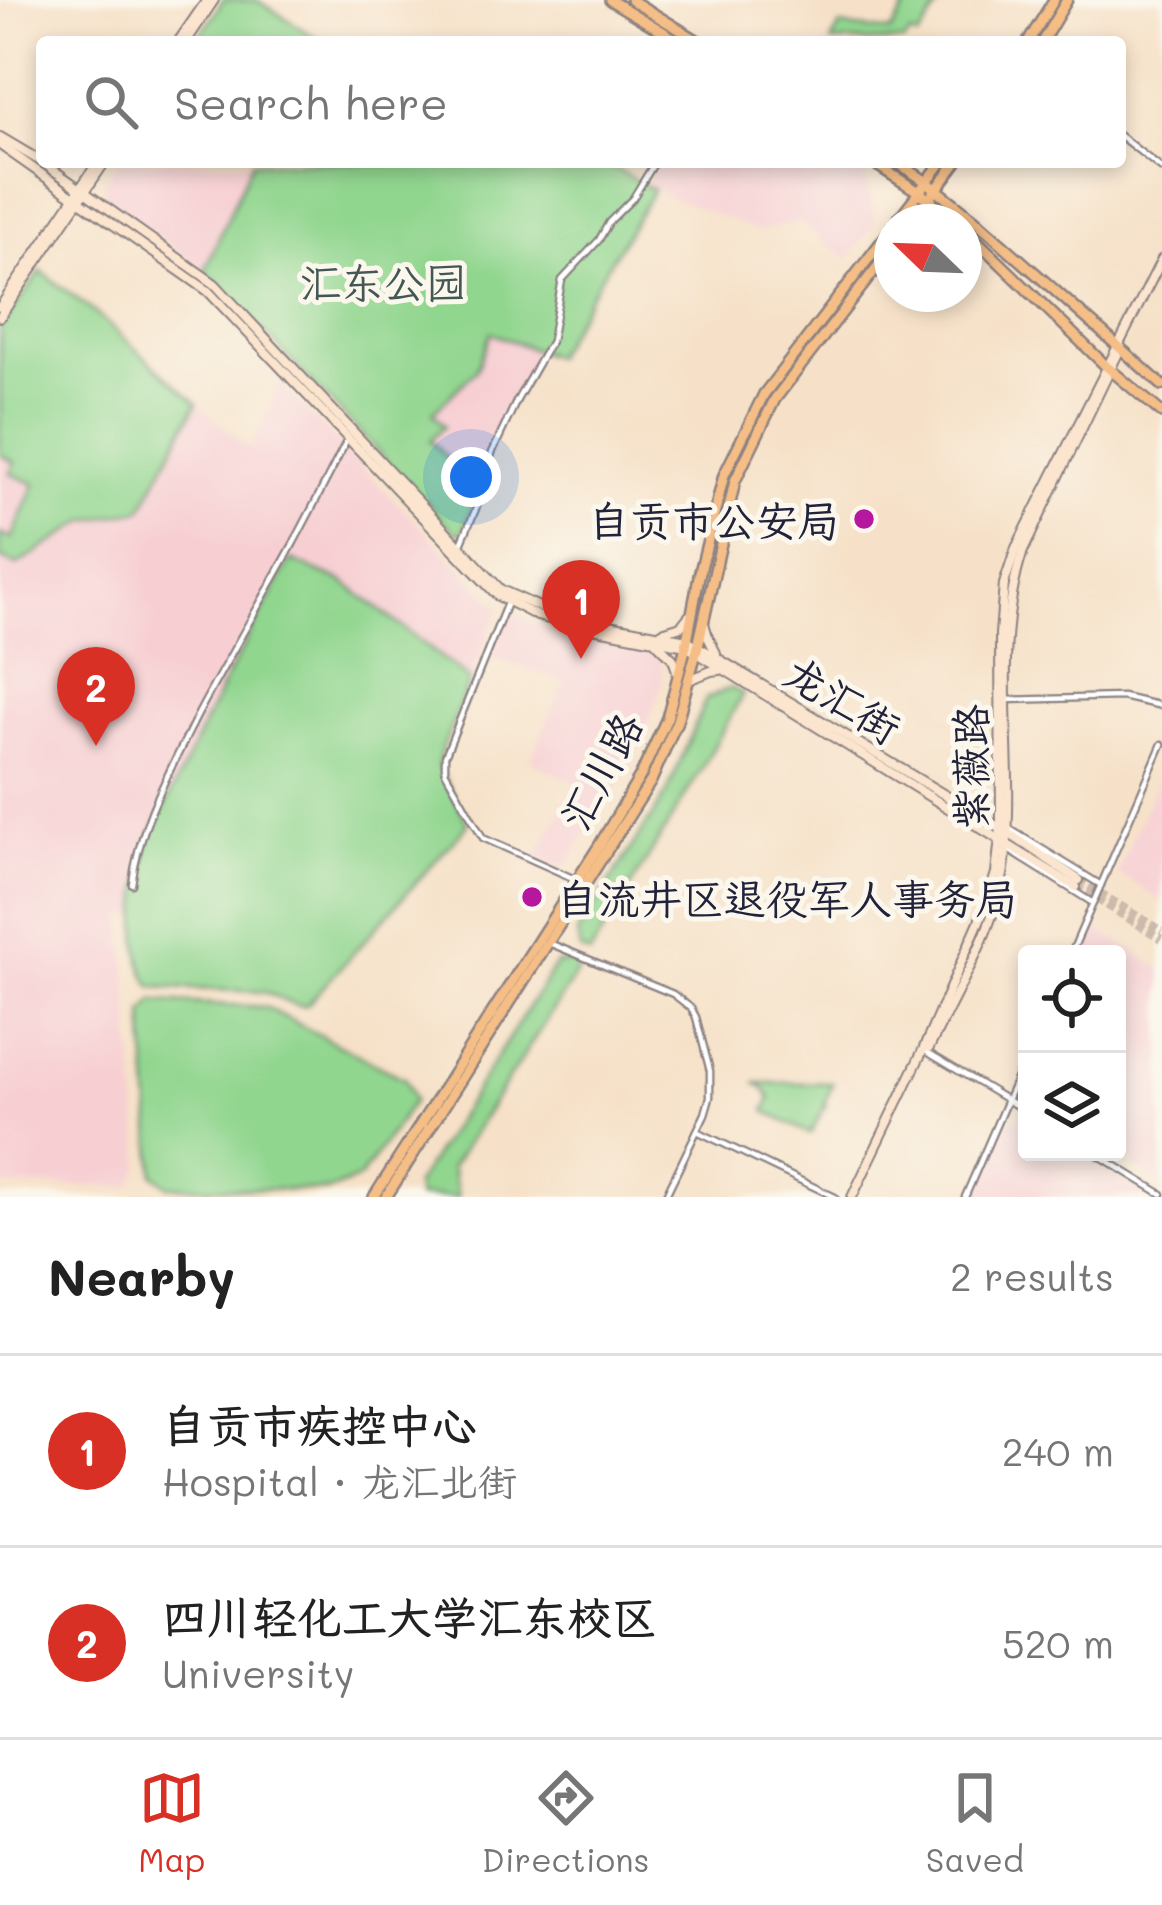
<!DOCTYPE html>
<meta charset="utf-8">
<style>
:root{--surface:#fff;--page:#f6f6f6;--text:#222;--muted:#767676;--line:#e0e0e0;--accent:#d93025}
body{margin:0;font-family:Mali,"LXGW WenKai TC",sans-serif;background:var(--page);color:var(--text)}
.controls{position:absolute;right:36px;bottom:36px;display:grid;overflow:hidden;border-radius:12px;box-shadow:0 6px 18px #0003}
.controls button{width:108px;height:108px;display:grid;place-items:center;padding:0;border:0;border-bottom:3px solid var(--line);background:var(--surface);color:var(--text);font:60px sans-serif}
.compass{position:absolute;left:874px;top:204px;width:108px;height:108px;border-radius:50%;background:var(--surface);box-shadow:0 6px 18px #0003;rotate:293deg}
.you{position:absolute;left:471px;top:477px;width:42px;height:42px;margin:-30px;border:9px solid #fff;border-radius:50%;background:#1a73e8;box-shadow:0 0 0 18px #1a73e833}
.badge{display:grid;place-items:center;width:78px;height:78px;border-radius:50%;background:var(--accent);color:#fff;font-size:39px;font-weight:700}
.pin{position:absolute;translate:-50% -99px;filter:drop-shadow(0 3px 6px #0008)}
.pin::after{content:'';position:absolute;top:63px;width:42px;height:36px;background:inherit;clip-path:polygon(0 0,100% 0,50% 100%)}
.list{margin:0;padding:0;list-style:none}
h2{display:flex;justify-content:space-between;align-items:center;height:156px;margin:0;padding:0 48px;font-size:51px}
h2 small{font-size:39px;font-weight:400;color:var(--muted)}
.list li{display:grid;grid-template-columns:78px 1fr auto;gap:36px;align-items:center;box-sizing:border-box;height:192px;padding:0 48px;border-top:3px solid var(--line)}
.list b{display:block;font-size:45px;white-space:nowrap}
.list p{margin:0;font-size:39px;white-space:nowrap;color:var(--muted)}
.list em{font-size:39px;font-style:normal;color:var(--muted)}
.icon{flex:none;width:66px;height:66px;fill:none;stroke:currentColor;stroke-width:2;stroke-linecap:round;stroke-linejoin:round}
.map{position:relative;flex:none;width:1162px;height:1197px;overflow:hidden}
.search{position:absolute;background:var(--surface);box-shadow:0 6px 18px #0003;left:36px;right:36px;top:36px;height:132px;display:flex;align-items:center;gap:30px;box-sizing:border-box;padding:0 42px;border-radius:12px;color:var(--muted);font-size:45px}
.sheet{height:540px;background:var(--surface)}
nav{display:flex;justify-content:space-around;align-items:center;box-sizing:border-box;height:168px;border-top:3px solid var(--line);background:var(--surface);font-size:33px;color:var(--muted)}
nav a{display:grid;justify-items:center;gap:6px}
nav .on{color:var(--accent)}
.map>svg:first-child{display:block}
</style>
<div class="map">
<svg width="1162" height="1197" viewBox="0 0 1162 1197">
<rect width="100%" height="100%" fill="#fbf7ec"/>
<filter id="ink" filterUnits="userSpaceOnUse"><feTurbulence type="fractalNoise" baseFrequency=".00833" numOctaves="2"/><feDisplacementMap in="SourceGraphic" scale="24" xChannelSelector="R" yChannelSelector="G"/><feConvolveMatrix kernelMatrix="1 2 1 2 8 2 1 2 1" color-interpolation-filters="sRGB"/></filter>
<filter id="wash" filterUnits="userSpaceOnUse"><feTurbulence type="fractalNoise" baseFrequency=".004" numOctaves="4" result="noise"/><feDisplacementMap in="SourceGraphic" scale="48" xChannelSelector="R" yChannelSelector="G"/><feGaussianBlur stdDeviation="2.7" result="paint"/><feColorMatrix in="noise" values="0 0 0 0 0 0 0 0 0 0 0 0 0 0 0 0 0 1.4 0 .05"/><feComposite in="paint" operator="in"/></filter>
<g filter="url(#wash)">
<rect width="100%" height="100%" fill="#f6e1c8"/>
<g fill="#f7cfd3">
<polygon points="117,162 252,162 205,270 107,201 104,183"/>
<polygon points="659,162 849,162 864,171 876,221 848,259 799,222 758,231 653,190 645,185"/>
<polygon points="491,332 540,352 512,399 488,452 479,492 429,439 443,426 432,413 476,370"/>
<polygon points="280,384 500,608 470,680 344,582 290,560 227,676 161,811 150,838 139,894 139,914 123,916 141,1166 130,1186 0,1186 0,558 17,564 86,521 141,510 197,403 250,450"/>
<polygon points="0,455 16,462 35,484 12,539 0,534"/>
<polygon points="510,612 536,624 568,632 658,647 662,651 662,681 653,710 625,772 564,868 536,856 577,784 530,761 565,681 492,657"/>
<polygon points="1162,770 1162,901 1117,873"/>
<polygon points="1093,927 1162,969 1162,1183 1111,1152 1117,1152 1117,954 1081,954"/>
<polygon points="1020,1117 1027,1121 1027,1152 1077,1152 1151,1197 975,1197 1009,1121"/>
</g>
<g fill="#91d68f" stroke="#5a7c65" stroke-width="3">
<polygon points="223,0 257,0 323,42 196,42"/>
<polygon points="911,0 943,0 918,38 911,34 904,42 831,42 840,26 891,32"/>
<polygon points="252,162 603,162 653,190 553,357 491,333 476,370 433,413 444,426 430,440 479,492 463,531 456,534 205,270"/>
<polygon points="41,271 95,313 197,403 141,510 86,521 17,565 0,558 0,534 12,539 35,484 11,474 15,462 0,455 0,329"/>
<path d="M 291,560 L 344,582 L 470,680 L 440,755 L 438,765 L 468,824 L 307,1005 L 298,1006 L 265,992 L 153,987 C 128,960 140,873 150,838 L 227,676 Z"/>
<polygon points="731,688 743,694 701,770 590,954 580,950 577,933 667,793 706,699"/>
<polygon points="572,962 582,965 451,1167 458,1197 417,1197 415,1185 556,964"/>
<polygon points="154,1001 265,1007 405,1079 414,1100 360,1178 329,1191 168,1186 154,1174 144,1013"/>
<polygon points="755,1083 832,1083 833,1084 824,1103 826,1105 810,1134 765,1111 771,1098 762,1086"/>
</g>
</g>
<g filter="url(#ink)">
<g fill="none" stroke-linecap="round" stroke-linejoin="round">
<g stroke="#ccbbac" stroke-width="8" stroke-dasharray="8 4" stroke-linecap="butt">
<polyline points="1079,880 1162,931"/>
<polyline points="1076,887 1162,939"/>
</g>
<g stroke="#8c8282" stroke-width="9">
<g id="street">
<polyline points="1120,136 1162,169"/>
<polyline points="460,546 481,497 492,453 517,400 551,341 562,280 599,240 609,222 633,198 655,162"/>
<polyline points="507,603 445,756 445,771 483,838 577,880"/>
<polyline points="1005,700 1122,697 1162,706"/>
<polyline points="1008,828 1101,885"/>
<polyline points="1007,849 1093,903"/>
<path d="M 132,884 C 139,825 168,775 194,722 C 225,662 260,605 292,546 C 311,511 329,475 347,440"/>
<polyline points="549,943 673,994 691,1008 696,1017 710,1071 710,1097 705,1114 665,1197"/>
<polyline points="1071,954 1162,744"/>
<polyline points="927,1052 1027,1112"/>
<polyline points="697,1131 835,1197"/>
<polyline points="1093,1152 1162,1194"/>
<polyline points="965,1197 1027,1054"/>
</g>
</g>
<g stroke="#8c8282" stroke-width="12">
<g id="secondary">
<polyline points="178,42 207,0"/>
<polyline points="186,42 214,0"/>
<polyline points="0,137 42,162"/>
<polyline points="0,145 208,291 498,596 537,616 556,621 686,646 1076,887"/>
<polyline points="42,162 215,284 501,590 557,615 687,640 1008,833 1079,880"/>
<polyline points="0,307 98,162"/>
<polyline points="0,317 105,162"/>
<polyline points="704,623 708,637 716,653"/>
<polyline points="662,632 681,626 689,616"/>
<polyline points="657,643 673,659 678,674"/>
<polyline points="689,680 711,671 720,670"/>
<path d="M 929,1048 C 959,986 1001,921 1006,852 C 1015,751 991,648 1023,551 L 1121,347"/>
<polyline points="852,1197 923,1050 984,910 996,873 1001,829 1000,634 1004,584 1016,548 1162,259"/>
</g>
</g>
<g stroke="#8c8282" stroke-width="14">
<g id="primary">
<polyline points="610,0 680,42"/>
<polyline points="631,0 700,42"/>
<polyline points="1028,42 1054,0"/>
<polyline points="1042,42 1067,0"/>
<polyline points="872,162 919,192 957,222"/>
<polyline points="897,162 927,182 974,219 1162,385"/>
<polyline points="896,222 942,162"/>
<polyline points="912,222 957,162"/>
<polyline points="964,228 1106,366 1162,413"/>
<polyline points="374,1197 599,846 641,775 667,718 686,646 699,576 724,475 764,394 892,228"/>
<polyline points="386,1197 651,781 677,721 698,646 735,481 775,399 892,248"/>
</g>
</g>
<use href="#street" stroke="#fff" stroke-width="4.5"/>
<use href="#secondary" stroke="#fbe5cf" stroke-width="8"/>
<use href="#primary" stroke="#f6be87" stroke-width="9"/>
</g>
</g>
<g fill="#b5179e" stroke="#fbf7ec" stroke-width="4.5">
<circle cx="864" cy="519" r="12"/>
<circle cx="532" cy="897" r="12"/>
</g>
<g text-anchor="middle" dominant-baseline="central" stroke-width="10" stroke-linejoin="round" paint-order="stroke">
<g font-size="42" fill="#435854" stroke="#fbf7ec">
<text x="383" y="281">汇东公园</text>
</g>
<g font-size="42" fill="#22223b" stroke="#fbf7ec" text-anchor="end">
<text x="840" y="519">自贡市公安局</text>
<text x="556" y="897" text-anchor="start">自流井区退役军人事务局</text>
</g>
<g font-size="42" fill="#22223b" stroke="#fbf7ec">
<text transform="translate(843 699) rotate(31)">龙汇街</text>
<text transform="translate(969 767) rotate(-90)">紫薇路</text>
<text transform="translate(600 771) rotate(-62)">汇川路</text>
</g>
</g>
</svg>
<div class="controls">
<button><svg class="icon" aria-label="locate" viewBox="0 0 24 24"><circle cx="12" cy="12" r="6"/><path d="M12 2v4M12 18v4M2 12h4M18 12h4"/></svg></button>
<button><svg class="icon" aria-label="layers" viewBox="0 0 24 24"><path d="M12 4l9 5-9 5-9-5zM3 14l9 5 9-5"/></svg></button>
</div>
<svg class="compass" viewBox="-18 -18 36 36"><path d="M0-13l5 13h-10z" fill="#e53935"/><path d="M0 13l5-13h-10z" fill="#767676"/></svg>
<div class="you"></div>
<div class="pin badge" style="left:581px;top:659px">1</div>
<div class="pin badge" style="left:96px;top:746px">2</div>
<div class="search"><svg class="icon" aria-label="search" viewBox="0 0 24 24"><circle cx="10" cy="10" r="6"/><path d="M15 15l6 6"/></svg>Search here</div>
</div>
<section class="sheet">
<h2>Nearby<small>2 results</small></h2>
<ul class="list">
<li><span class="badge">1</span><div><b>自贡市疾控中心</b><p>Hospital · 龙汇北街</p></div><em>240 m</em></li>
<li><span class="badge">2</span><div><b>四川轻化工大学汇东校区</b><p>University</p></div><em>520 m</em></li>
</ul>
</section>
<nav>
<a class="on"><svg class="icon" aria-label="map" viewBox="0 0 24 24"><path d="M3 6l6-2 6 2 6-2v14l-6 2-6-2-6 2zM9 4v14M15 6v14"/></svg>Map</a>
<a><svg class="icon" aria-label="directions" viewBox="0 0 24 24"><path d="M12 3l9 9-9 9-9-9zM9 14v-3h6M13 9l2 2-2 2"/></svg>Directions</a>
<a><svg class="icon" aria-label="saved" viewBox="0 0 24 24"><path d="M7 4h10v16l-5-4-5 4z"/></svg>Saved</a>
</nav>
